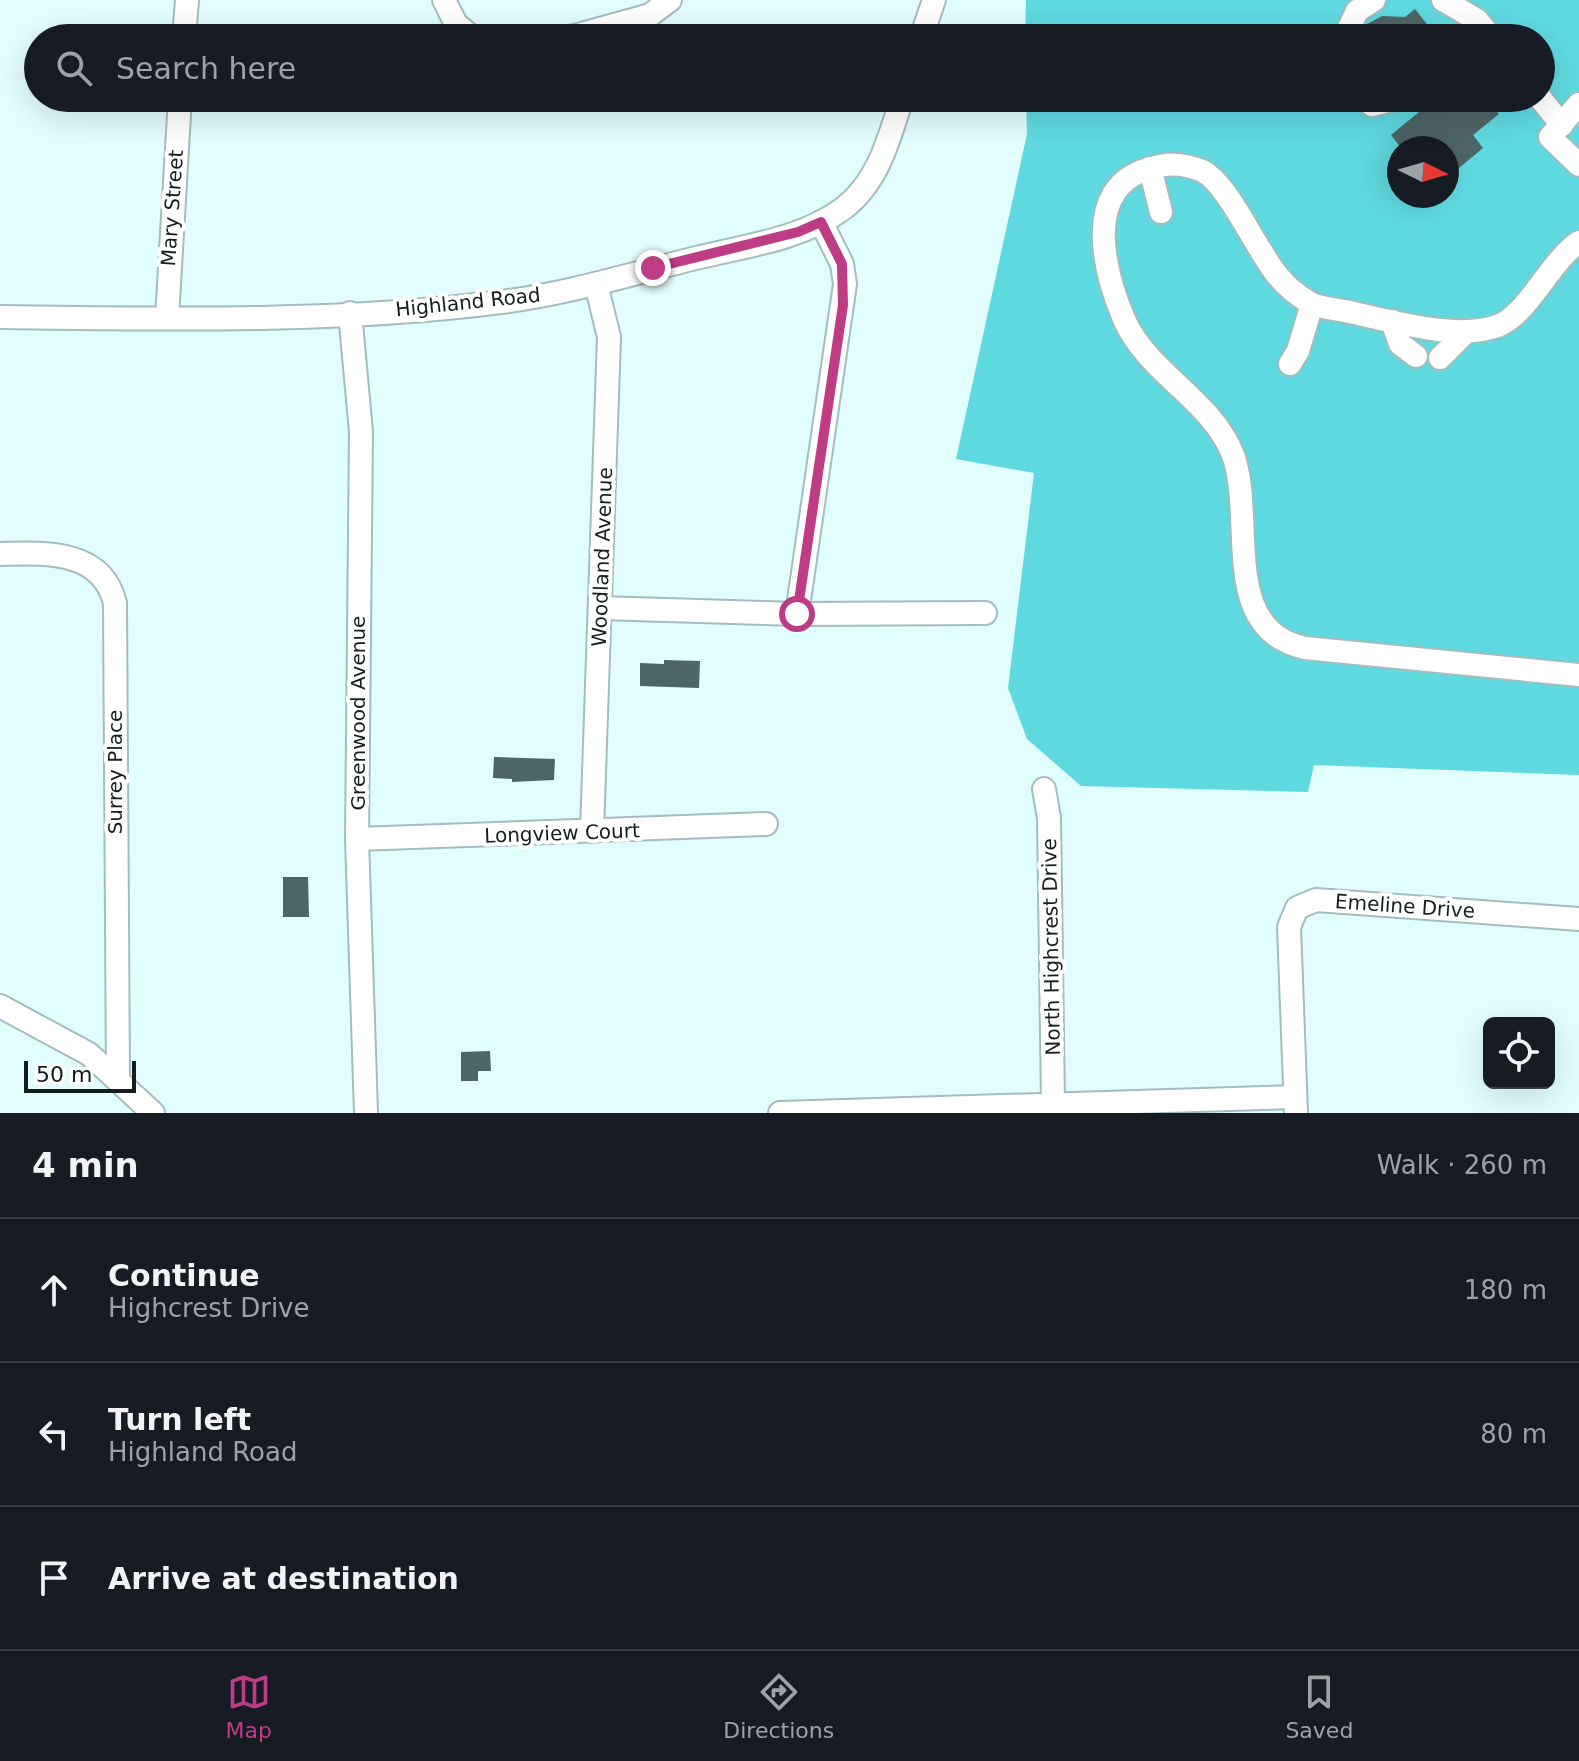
<!DOCTYPE html>
<meta charset="utf-8">
<style>
:root{--surface:#171b24;--page:#242831;--text:#f1f3f6;--muted:#9ea1a6;--line:#363941;--accent:#be3c83}
body{margin:0;font-family:"DejaVu Sans",sans-serif;background:var(--page);color:var(--text)}
.controls{position:absolute;right:24px;bottom:24px;display:grid;overflow:hidden;border-radius:12px;box-shadow:0 8px 32px #0002}
.controls button{width:72px;height:72px;display:grid;place-items:center;padding:0;border:0;border-bottom:2px solid var(--line);background:var(--surface);color:var(--text);font:40px sans-serif}
.compass{position:absolute;left:1387px;top:136px;width:72px;height:72px;border-radius:50%;background:var(--surface);box-shadow:0 8px 32px #0002;rotate:95deg}
.scale{position:absolute;left:24px;bottom:20px;width:112px;box-sizing:border-box;padding-left:8px;border:4px solid #141e1f;border-top:0;font-size:22px;line-height:28px;white-space:nowrap;color:#141e1f;-webkit-text-stroke:6px #fff;paint-order:stroke}
.stop{position:absolute;width:24px;height:24px;margin:-18px;border:6px solid #be3c83;border-radius:50%;background:#fff}
.stop.end{background:#be3c83;border-color:#fff;box-shadow:0 2px 8px #0008}
.list{margin:0;padding:0;list-style:none}
h2{display:flex;justify-content:space-between;align-items:center;height:104px;margin:0;padding:0 32px;font-size:34px}
h2 small{font-size:26px;font-weight:400;color:var(--muted)}
.list li{display:grid;grid-template-columns:52px 1fr auto;gap:24px;align-items:center;box-sizing:border-box;height:144px;padding:0 32px;border-top:2px solid var(--line)}
.list b{display:block;font-size:30px;white-space:nowrap}
.list p{margin:0;font-size:26px;white-space:nowrap;color:var(--muted)}
.list em{font-size:26px;font-style:normal;color:var(--muted)}
.icon{flex:none;width:44px;height:44px;fill:none;stroke:currentColor;stroke-width:2;stroke-linecap:round;stroke-linejoin:round}
.map{position:relative;flex:none;width:1579px;height:1113px;overflow:hidden}
.search{position:absolute;background:var(--surface);box-shadow:0 8px 32px #0002;left:24px;right:24px;top:24px;height:88px;display:flex;align-items:center;gap:20px;box-sizing:border-box;padding:0 28px;border-radius:44px;color:var(--muted);font-size:30px}
.sheet{height:536px;background:var(--surface)}
nav{display:flex;justify-content:space-around;align-items:center;box-sizing:border-box;height:112px;border-top:2px solid var(--line);background:var(--surface);font-size:22px;color:var(--muted)}
nav a{display:grid;justify-items:center;gap:4px}
nav .on{color:var(--accent)}
.map>svg:first-child{display:block}
</style>
<div class="map">
<svg width="1579" height="1113" viewBox="0 0 1579 1113">
<rect width="100%" height="100%" fill="#e2fdfe"/>
<path fill="#5fd9e0" fill-rule="evenodd" d="M 1026,0 L 1579,0 L 1579,775 L 1314,765 L 1308,792 L 1081,786 L 1027,739 L 1008,688 L 1034,473 L 956,459 L 1027,134 L 1026,98 L 1541,98 L 1541,38 L 1025,38 ZM 1399,148 L 1447,148 L 1447,196 L 1399,196 Z"/>
<g fill="#4e6567">
<polygon points="1415,9 1438,38 1360,38 1367,24 1382,16 1405,17"/>
<polygon points="1436,98 1486,98 1499,114 1473,135 1483,148 1447,178 1447,148 1401,148 1391,135"/>
<polygon points="664,660 700,661 699,688 640,686 640,663 664,664"/>
<polygon points="494,757 555,759 554,780 512,782 512,779 493,778"/>
<polygon points="283,877 308,877 309,917 283,917"/>
<polygon points="490,1051 491,1071 478,1071 478,1081 461,1081 461,1052"/>
</g>
<g fill="none" stroke-linecap="round" stroke-linejoin="round">
<g stroke="#a3bdbe" stroke-width="26">
<g id="minor">
<polyline points="444,0 456,24 473,38"/>
<polyline points="1443,0 1477,20 1492,38"/>
<polyline points="184,38 187,0"/>
<polyline points="567,38 650,15 670,0"/>
<polyline points="921,38 934,0"/>
<polyline points="1344,38 1357,11 1374,0"/>
<polyline points="1363,98 1372,105 1399,98"/>
<polyline points="1540,98 1562,125"/>
<polyline points="1579,104 1550,137 1579,165"/>
<polyline points="1150,168 1161,212"/>
<path d="M 1579,242 C 1552,259 1529,312 1500,325 C 1459,342 1388,320 1345,311 C 1335,309 1320,308 1310,303 C 1300,297 1286,286 1278,276 C 1257,252 1227,180 1200,170 C 1180,163 1168,163 1148,169 C 1082,188 1104,272 1124,319 C 1147,373 1212,400 1233,455 C 1256,519 1218,629 1305,648 L 1579,675"/>
<polyline points="350,313 361,432 357,839 366,1113"/>
<path d="M 0,317 C 166,319 336,323 501,302 C 567,294 631,274 696,258 C 745,246 803,239 844,208 C 879,181 889,138 902,98"/>
<polyline points="167,318 180,98"/>
<polyline points="1392,321 1400,344 1416,356"/>
<polyline points="1440,358 1467,331"/>
<polyline points="1290,364 1298,351 1312,304"/>
<path d="M 0,554 C 44,553 102,549 115,603 L 118,1079"/>
<polyline points="600,608 797,614 985,613"/>
<polyline points="797,614 845,284 842,264 821,222"/>
<polyline points="1044,789 1049,818 1053,1104"/>
<polyline points="592,831 609,337 596,284"/>
<polyline points="357,839 766,824"/>
<polyline points="0,1006 89,1054 153,1113"/>
<polyline points="780,1113 1295,1097"/>
<polyline points="1296,1113 1289,927 1297,908 1316,900 1579,919"/>
</g>
</g>
<use href="#minor" stroke="#fff" stroke-width="22"/>
</g>
<g fill="none" stroke-linecap="round" stroke-linejoin="round">
<polyline stroke="#be3c83" stroke-width="10" points="653,268 798,232 821,222 842,264 843,305 797,614"/>
</g>
<g text-anchor="middle" dominant-baseline="central" stroke-width="8" stroke-linejoin="round" paint-order="stroke">
<g font-size="20" fill="#141e1f" stroke="#fff">
<text transform="translate(172 208) rotate(-86)">Mary Street</text>
<text transform="translate(468 302) rotate(-6)">Highland Road</text>
<text transform="translate(602 557) rotate(-88)">Woodland Avenue</text>
<text transform="translate(358 713) rotate(-90)">Greenwood Avenue</text>
<text transform="translate(115 772) rotate(-90)">Surrey Place</text>
<text transform="translate(562 833) rotate(-2)">Longview Court</text>
<text transform="translate(1405 906) rotate(4)">Emeline Drive</text>
<text transform="translate(1051 947) rotate(-91)">North Highcrest Drive</text>
</g>
</g>
</svg>
<div class="controls">
<button><svg class="icon" aria-label="locate" viewBox="0 0 24 24"><circle cx="12" cy="12" r="6"/><path d="M12 2v4M12 18v4M2 12h4M18 12h4"/></svg></button>
</div>
<svg class="compass" viewBox="-18 -18 36 36"><path d="M0-13l5 13h-10z" fill="#e53935"/><path d="M0 13l5-13h-10z" fill="#9ea1a6"/></svg>
<div class="scale">50 m</div>
<div class="stop" style="left:797px;top:614px"></div>
<div class="stop end" style="left:653px;top:268px"></div>
<div class="search"><svg class="icon" aria-label="search" viewBox="0 0 24 24"><circle cx="10" cy="10" r="6"/><path d="M15 15l6 6"/></svg>Search here</div>
</div>
<section class="sheet">
<h2>4 min<small>Walk · 260 m</small></h2>
<ul class="list">
<li><svg class="icon" aria-label="ahead" viewBox="0 0 24 24"><path d="M12 20V5M6 11l6-6 6 6"/></svg><div><b>Continue</b><p>Highcrest Drive</p></div><em>180 m</em></li>
<li><svg class="icon" aria-label="left" viewBox="0 0 24 24"><path d="M17 20v-9H6M10 6l-5 5 5 5"/></svg><div><b>Turn left</b><p>Highland Road</p></div><em>80 m</em></li>
<li><svg class="icon" aria-label="arrive" viewBox="0 0 24 24"><path d="M6 21V4h12l-3 4 3 4H6"/></svg><div><b>Arrive at destination</b></div></li>
</ul>
</section>
<nav>
<a class="on"><svg class="icon" aria-label="map" viewBox="0 0 24 24"><path d="M3 6l6-2 6 2 6-2v14l-6 2-6-2-6 2zM9 4v14M15 6v14"/></svg>Map</a>
<a><svg class="icon" aria-label="directions" viewBox="0 0 24 24"><path d="M12 3l9 9-9 9-9-9zM9 14v-3h6M13 9l2 2-2 2"/></svg>Directions</a>
<a><svg class="icon" aria-label="saved" viewBox="0 0 24 24"><path d="M7 4h10v16l-5-4-5 4z"/></svg>Saved</a>
</nav>
